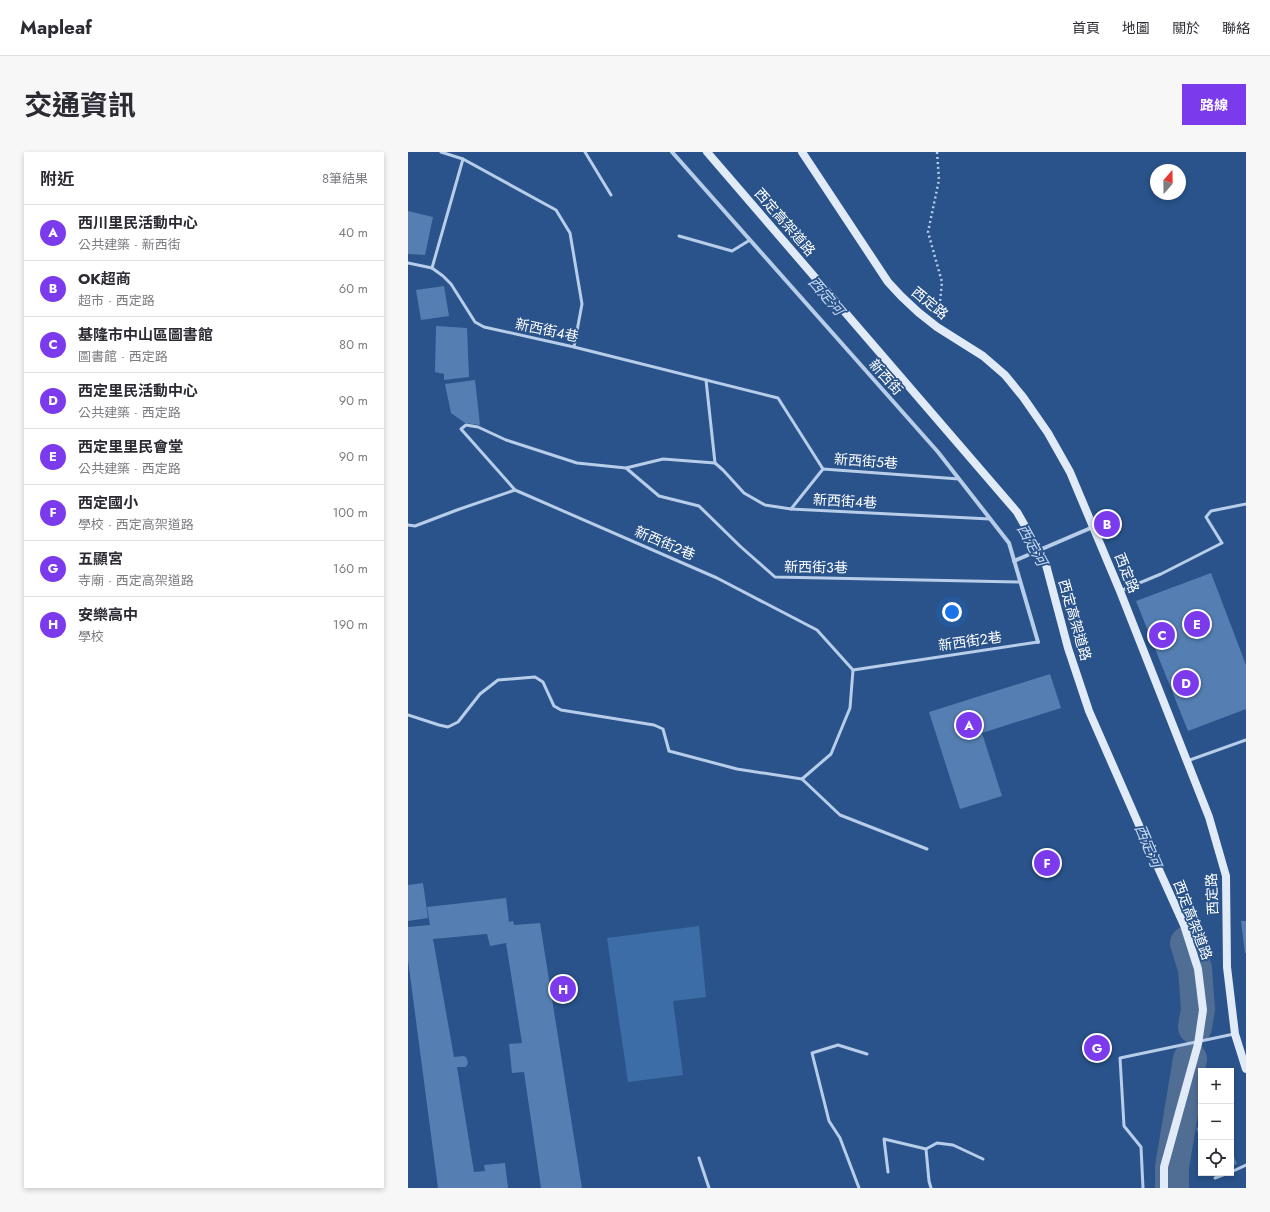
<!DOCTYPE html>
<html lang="zh-TW">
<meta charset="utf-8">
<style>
:root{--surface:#fff;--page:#f7f7f7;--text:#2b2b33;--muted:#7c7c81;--line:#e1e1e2;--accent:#7c3aed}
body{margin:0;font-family:Jost,"Noto Sans TC",sans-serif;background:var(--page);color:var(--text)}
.controls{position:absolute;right:12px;bottom:12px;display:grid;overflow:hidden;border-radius:0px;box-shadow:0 2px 6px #0003}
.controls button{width:36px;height:36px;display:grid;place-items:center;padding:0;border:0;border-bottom:1px solid var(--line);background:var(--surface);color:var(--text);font:20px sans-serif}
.compass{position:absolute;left:742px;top:12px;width:36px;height:36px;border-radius:50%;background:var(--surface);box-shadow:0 2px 6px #0003;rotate:20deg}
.you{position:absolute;left:544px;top:460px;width:14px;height:14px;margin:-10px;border:3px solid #fff;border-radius:50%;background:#1a73e8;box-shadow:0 0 0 6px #1a73e833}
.badge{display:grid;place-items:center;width:26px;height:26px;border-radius:50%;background:var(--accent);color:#fff;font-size:13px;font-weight:700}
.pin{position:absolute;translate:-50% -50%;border:2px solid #fff;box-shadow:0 1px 4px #0006}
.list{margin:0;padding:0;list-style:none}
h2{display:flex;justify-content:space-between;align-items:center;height:52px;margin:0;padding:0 16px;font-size:17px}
h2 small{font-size:13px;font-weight:400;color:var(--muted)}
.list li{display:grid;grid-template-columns:26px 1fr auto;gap:12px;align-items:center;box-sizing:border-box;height:56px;padding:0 16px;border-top:1px solid var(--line)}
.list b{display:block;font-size:15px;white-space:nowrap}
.list p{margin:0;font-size:13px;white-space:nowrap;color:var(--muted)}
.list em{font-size:13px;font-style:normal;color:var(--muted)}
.icon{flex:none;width:22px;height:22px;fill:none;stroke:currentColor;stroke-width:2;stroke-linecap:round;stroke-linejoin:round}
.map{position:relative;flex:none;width:838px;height:1036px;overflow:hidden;border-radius:0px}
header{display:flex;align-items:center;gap:24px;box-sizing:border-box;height:56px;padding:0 20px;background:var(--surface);border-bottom:1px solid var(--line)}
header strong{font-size:19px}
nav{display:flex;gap:22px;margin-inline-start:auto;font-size:14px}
.intro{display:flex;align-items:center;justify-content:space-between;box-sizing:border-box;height:96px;padding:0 24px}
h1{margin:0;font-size:28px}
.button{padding:10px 18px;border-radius:0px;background:var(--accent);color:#fff;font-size:14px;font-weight:700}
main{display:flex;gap:24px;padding:0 24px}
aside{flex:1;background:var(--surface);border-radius:0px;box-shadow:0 2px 6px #0003}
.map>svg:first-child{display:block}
</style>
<header>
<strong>Mapleaf</strong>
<nav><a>首頁</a><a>地圖</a><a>關於</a><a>聯絡</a></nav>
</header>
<div class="intro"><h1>交通資訊</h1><a class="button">路線</a></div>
<main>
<aside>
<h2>附近<small>8筆結果</small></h2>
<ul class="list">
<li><span class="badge">A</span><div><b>西川里民活動中心</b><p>公共建築 · 新西街</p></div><em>40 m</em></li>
<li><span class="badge">B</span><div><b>OK超商</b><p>超市 · 西定路</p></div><em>60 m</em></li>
<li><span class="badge">C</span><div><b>基隆市中山區圖書館</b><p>圖書館 · 西定路</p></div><em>80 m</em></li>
<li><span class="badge">D</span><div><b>西定里民活動中心</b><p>公共建築 · 西定路</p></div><em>90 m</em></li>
<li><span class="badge">E</span><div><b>西定里里民會堂</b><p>公共建築 · 西定路</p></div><em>90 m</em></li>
<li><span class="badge">F</span><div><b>西定國小</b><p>學校 · 西定高架道路</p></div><em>100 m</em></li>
<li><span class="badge">G</span><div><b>五顯宮</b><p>寺廟 · 西定高架道路</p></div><em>160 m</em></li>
<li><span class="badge">H</span><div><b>安樂高中</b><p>學校</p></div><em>190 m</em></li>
</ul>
</aside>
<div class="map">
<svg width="838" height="1036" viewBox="0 0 838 1036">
<rect width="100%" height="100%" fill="#29538a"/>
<polygon fill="#3d6da6" points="291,774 298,845 265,849 275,923 220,930 199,786"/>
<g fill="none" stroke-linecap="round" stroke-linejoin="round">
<g stroke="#506d94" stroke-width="34">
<polyline points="779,791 787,817 790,857 787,875"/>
<polyline points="764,1036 764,1015 782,907"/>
</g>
</g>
<g fill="#557fb2">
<polygon points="0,59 25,65 17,103 0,102"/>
<polygon points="36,134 41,164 13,168 8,138"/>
<polygon points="28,174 59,176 61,225 36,228 36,222 27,220"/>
<polygon points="67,228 72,273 57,271 43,261 37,232"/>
<polygon points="803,421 838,513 838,557 780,579 728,449"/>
<polygon points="642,522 653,556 574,581 594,644 552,657 521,560"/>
<polygon points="15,731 20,766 0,769 0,733"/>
<polygon points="98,746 101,770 105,769 106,773 132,771 174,1036 133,1036 116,920 104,921 101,892 114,891 98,791 82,794 79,782 25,787 46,905 55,904 58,905 60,911 58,915 49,915 66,1020 77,1019 76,1013 97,1011 100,1036 30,1036 0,808 0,775 22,773 19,755"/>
<polygon points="833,769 838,769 838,801 837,801"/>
<polygon points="793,974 793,988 788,976"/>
<polygon points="823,997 829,1012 823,1014"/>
</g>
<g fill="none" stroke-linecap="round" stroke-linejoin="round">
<polyline stroke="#b7cde9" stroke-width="2.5" stroke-dasharray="2 3" stroke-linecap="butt" points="529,0 531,28 520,80 534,130 531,160"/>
<g stroke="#b7cde9" stroke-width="3">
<polyline points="33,0 55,7 148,58 162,81 174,152 166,195"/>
<polyline points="177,0 203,43"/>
<polyline points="271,84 324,99 342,88"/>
<polyline points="0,111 24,116 35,124 43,132 67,170 76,175 166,195 370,246 415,317"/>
<polyline points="24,116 55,7"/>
<polyline points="298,228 307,311"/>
<polyline points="218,316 251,344 291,354 333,395 367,425 612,430"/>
<polyline points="383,357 415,317 551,327"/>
<polyline points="0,373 7,374 49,358 107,338"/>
<polyline points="712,439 753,422 814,391 798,365 803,359 838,352"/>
<polyline points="445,518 409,478 309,426 107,338 53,277 58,273 70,275 98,288 169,311 218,316 255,307 307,311 315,318 336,341 357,353 383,357 582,367"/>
<polyline points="445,518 630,490"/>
<polyline points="0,563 31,573 40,575 50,570 72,542 90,528 127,525 135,530 146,554 153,558 246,573 255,577 261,599 329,617 394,627 423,602 442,556 445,518"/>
<polyline points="779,609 838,588"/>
<polyline points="394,627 432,663 519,697"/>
<polyline points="518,997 529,991 545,993 575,1007"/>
<polyline points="291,1006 301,1036"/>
<polyline points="480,1020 476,987 518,997 521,1029 523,1036"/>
<polyline points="823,1020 838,1013"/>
<polyline points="807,1026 820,1021"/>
<polyline points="451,1036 432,986 421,969 404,901 430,893 459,902"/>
<polyline points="735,1036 733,995 716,974 712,906 826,882"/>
</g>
<g stroke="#b7cde9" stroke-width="4">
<polyline points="264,0 530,300 601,391 630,490"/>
<polyline points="606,409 685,375"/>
</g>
<polyline stroke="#e1ebf8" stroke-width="8" points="394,0 480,130 493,144 510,160 529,175 575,204 597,223 615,245 640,281 662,320 712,439 801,665 818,724 819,815 827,882 838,917"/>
<polyline stroke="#e1ebf8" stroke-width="8" points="299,0 609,360 637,409 660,496 681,559 738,689 776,773 790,817 795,858 790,892 756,1015 756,1036"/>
</g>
<g text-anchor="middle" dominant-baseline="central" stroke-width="3.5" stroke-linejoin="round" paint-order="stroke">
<g font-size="14" fill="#fff" stroke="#29538a">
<text transform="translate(377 70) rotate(49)">西定高架道路</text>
<text transform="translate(522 151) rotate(39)">西定路</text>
<text transform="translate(139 178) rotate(12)">新西街4巷</text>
<text transform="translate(478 225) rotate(48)">新西街</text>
<text transform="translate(458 309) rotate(4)">新西街5巷</text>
<text transform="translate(437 349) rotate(3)">新西街4巷</text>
<text transform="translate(257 391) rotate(23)">新西街2巷</text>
<text transform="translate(408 415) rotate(1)">新西街3巷</text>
<text transform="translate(719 421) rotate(68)">西定路</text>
<text transform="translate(667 468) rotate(74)">西定高架道路</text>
<text transform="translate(562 489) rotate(-8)">新西街2巷</text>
<text transform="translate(804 742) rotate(-93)">西定路</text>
<text transform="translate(785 768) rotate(69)">西定高架道路</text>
</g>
<g font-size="15" font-style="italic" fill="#c2d7f0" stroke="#29538a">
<text transform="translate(418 144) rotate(49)">西定河</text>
<text transform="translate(624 393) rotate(61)">西定河</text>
<text transform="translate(740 694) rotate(67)">西定河</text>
</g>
</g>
</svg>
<div class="controls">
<button>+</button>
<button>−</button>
<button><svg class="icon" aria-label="locate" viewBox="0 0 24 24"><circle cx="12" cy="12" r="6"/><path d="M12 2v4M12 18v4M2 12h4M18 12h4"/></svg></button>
</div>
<svg class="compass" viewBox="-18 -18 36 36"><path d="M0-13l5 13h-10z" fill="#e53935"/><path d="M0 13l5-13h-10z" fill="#7c7c81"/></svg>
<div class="you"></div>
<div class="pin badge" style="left:561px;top:573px">A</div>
<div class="pin badge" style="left:699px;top:372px">B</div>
<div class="pin badge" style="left:754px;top:483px">C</div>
<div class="pin badge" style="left:778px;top:531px">D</div>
<div class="pin badge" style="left:789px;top:472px">E</div>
<div class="pin badge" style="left:639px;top:711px">F</div>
<div class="pin badge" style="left:689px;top:896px">G</div>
<div class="pin badge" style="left:155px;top:837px">H</div>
</div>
</main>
